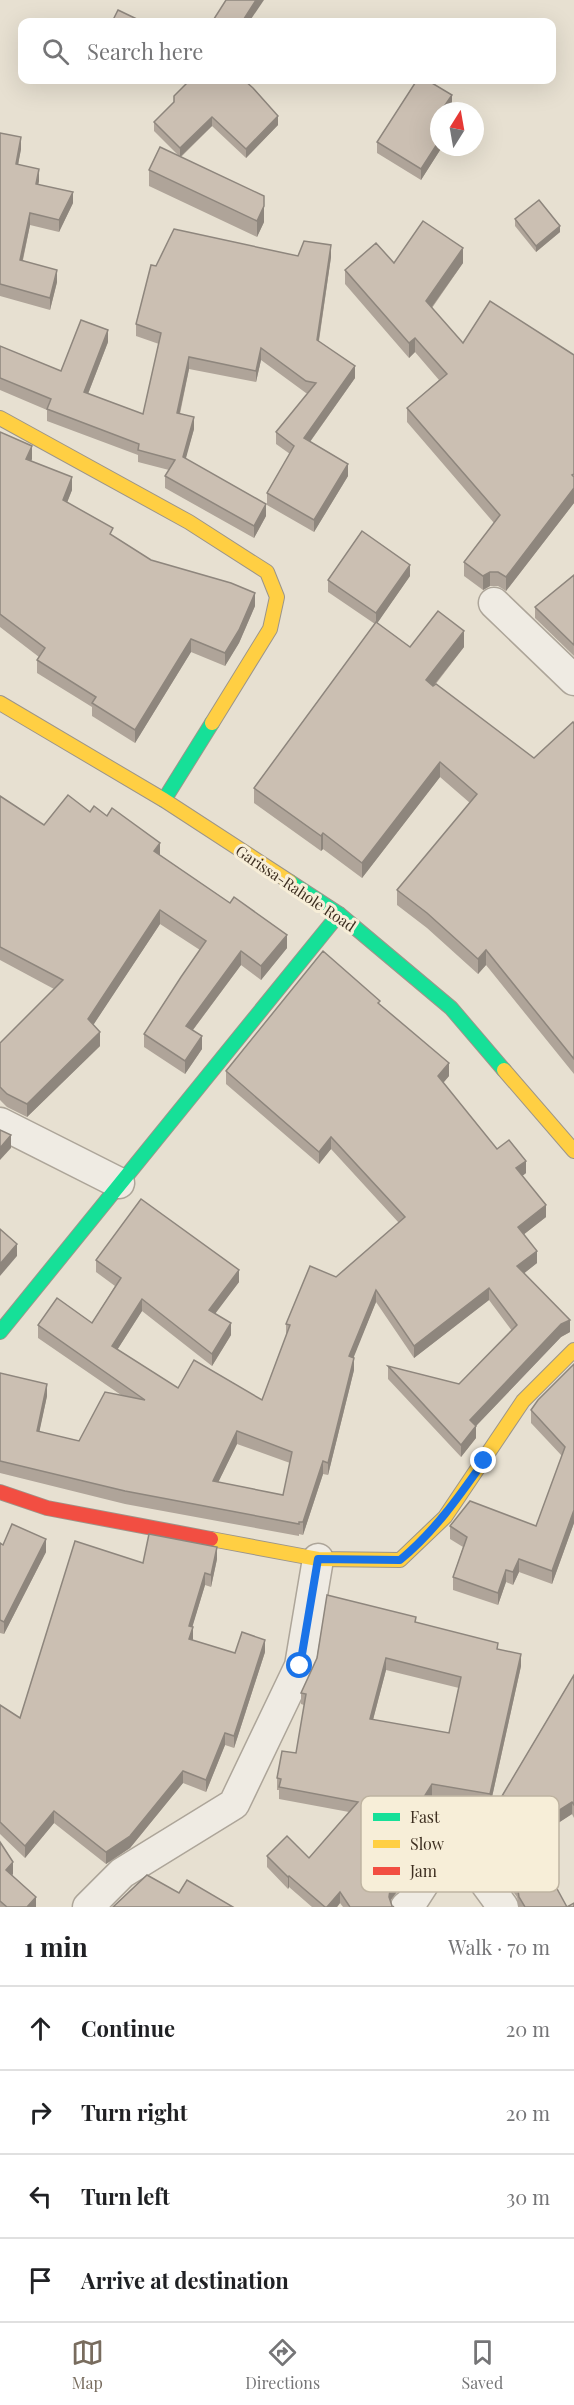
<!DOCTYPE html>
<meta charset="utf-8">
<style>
:root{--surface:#fff;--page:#f6f6f6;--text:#202124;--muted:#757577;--line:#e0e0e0;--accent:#786c5e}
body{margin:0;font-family:"Playfair Display",serif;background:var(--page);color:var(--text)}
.compass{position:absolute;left:430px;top:102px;width:54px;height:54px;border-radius:50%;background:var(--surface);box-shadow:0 6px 24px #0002;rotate:11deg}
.stop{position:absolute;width:18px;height:18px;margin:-14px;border:4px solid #1a73e8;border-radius:50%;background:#fff}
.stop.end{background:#1a73e8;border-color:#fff;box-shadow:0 2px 6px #0008}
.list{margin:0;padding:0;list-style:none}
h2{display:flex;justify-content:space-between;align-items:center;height:78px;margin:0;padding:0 24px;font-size:26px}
h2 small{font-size:20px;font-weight:400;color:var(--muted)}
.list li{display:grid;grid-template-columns:39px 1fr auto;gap:18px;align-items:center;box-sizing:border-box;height:84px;padding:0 24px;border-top:2px solid var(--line)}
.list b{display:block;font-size:22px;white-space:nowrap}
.list em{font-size:20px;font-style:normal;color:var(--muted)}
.icon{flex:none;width:33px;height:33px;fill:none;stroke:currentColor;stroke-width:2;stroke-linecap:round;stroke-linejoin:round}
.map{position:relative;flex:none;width:574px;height:1907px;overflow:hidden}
.search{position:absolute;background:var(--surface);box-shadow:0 6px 24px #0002;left:18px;right:18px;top:18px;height:66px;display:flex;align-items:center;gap:15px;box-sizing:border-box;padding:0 21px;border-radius:12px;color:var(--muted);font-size:22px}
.sheet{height:414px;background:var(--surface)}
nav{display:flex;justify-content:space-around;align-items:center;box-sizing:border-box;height:84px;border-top:2px solid var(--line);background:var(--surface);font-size:16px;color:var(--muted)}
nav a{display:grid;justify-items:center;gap:3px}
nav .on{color:var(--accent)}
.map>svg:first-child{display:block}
</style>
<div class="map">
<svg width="574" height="1907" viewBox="0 0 574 1907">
<rect width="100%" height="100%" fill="#e7e0d1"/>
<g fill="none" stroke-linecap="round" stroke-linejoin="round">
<g stroke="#ada599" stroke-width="33">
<g id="street">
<polyline points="494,603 574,680"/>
<polyline points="0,1123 119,1183"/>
<polyline points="88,1907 122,1873 234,1804 300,1666 318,1559"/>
<polyline points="406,1907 411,1903 440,1858 452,1852 462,1851 503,1907"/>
</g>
</g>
<g stroke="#9c958a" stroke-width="16">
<g id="fast">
<polyline points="164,800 212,723"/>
<polyline points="290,882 339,914 451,1008 504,1070"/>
<polyline points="0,1332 339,914"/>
</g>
</g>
<g stroke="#9c958a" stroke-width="16">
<g id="slow">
<polyline points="0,418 189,522 267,572 277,597 270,629 212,723"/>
<polyline points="0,703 164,800 290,882"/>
<polyline points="504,1070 574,1151"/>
<polyline points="211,1539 318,1559 400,1560 445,1517 523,1401 574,1350"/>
</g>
</g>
<g stroke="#9c958a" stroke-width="16">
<polyline id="jam" points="0,1492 47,1508 211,1539"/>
</g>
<use href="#street" stroke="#efebe3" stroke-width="30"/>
<use href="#fast" stroke="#16e098" stroke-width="14"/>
<use href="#slow" stroke="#ffcf43" stroke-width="14"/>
<use href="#jam" stroke="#f24e42" stroke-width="14"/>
</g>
<g fill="#afa499" fill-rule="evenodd">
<polygon points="417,80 427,80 452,95 452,106 449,111 439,111 439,147 442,147 421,180 377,153 377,142"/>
<polygon points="174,102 278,125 246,158 212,126 181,157 264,222 257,237 149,186 149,170 180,157 154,131 154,122"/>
<polygon points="0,133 21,149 18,164 39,181 38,184 73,203 59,232 30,225 23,260 57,282 50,310 0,296"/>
<polygon points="515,219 560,232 536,252 515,226"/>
<polygon points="298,256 331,257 319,341 355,378 310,442 348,476 314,532 267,505 267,493 290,454 276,444 276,432 308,393 306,393 261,360 256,382 189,369 180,414 194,429 185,459 266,516 254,538 165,488 165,476 169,470 138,462 138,455 47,421 47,410 0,390 0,346 61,371 108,342 88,394 143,414 159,344 136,336 136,324 156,266"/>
<polygon points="394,263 463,263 432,308 463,343 574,355 574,503 506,591 498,586 490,586 483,590 464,576 464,562 494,523 407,422 407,408 439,380 415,352 409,358 345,284 345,270"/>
<polygon points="0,432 32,459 31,461 72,490 67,502 113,536 151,560 255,606 239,643 225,666 191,652 135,743 92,716 92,707 37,673 37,660 39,657 0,627"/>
<polygon points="574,575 574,656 535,618 535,607"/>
<polygon points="410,576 377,623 410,647 464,647 435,685 534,758 574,724 574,1074 486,965 478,974 427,928 397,905 397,890 470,803 440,777 362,878 323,849 321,851 254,803 254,788 375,624 328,592 328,580"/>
<polygon points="0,796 44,825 90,812 160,856 287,948 261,980 241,965 193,1030 202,1049 185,1074 144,1047 144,1034 200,950 160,924 93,1025 100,1046 27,1117 7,1107 0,1100 0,1043 54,989 0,960"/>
<path d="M 380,1005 L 449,1076 L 443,1083 L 497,1149 L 526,1173 L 522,1176 L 546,1217 L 524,1234 L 537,1263 L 524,1273 L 570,1332 L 561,1337 L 476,1426 L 476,1438 L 461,1457 L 388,1379 L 388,1366 L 459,1384 L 512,1331 L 489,1300 L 414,1358 L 376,1302 L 353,1357 L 354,1370 L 328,1475 L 323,1474 L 303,1535 L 299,1534 L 299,1536 L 125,1504 L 0,1473 L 0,1373 L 47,1396 L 39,1432 L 79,1441 L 121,1395 L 38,1338 L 38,1325 L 92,1323 L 115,1286 L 96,1272 L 96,1260 L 239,1282 L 215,1313 L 231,1335 L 212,1366 L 142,1311 L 117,1350 L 178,1388 L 262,1400 L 286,1336 L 286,1324 L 336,1277 L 399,1223 L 331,1149 L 319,1164 L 226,1084 L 226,1071 ZM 237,1444 L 290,1463 L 283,1495 L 218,1482 Z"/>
<polygon points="574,1364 574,1523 552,1584 519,1572 513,1585 506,1582 498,1605 453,1590 453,1577 463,1547 450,1539 450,1526 536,1526 562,1456 531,1423 531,1410"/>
<polygon points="0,1543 3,1545 46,1552 4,1634 0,1633"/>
<polygon points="217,1559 211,1587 205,1585 192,1627 192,1640 235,1653 265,1652 234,1748 225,1745 206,1792 183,1783 130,1848 106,1864 54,1823 25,1858 0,1834 0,1705 20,1718 143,1563"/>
<path d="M 416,1623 L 498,1649 L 521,1666 L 490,1806 L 432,1796 L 398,1850 L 408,1875 L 402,1881 L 402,1885 L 390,1901 L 392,1906 L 394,1907 L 343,1907 L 340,1903 L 337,1907 L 312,1907 L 289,1887 L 288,1889 L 267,1867 L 267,1856 L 309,1858 L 349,1812 L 279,1799 L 279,1790 L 277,1790 L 277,1778 L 296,1753 L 304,1705 L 301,1704 L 301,1693 ZM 386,1670 L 459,1688 L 449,1733 L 373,1720 Z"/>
<polygon points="574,1675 574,1818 572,1814 528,1842 547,1878 567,1907 574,1907 519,1907 517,1897 498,1871 480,1840 480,1827 512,1810 502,1808 502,1796"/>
<polygon points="0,1842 13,1874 12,1875 36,1907 0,1907"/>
</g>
<g fill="#8e867d">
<polygon points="256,0 264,0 249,22 242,22"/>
<polygon points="452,95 452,106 449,111 441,111"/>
<polygon points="278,116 278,125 246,158 246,149"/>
<polygon points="212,117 212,126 180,157 180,148"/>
<polygon points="21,137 21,149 16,176 16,164"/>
<polygon points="439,141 439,147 442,147 421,180 421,169"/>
<polygon points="39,169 39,181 36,195 36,184"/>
<polygon points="73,192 73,203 59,232 59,220"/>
<polygon points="264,206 264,222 257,237 257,221"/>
<polygon points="30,213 30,225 20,272 20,260"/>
<polygon points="560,226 560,232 536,252 536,246"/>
<polygon points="331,245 331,257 317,352 317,340"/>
<polygon points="463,248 463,263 426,315 426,301"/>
<polygon points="57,270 57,282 50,310 50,298"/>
<polygon points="108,330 108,342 84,404 84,392"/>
<polygon points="415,338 415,352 409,358 409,343"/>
<polygon points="261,348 261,360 256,382 256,371"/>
<polygon points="189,357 189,369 177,425 177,413"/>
<polygon points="355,366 355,378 304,450 304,438"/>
<polygon points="194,417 194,429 183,469 183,457"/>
<polygon points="32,446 32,459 26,472 26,459"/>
<polygon points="348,464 348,476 314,532 314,520"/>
<polygon points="72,477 72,490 63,513 63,500"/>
<polygon points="574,488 574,503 506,591 506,577"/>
<polygon points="266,504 266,516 254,538 254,526"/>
<polygon points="410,565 410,576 376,625 376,613"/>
<polygon points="490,572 490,586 483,590 483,576"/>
<polygon points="255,593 255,606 239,643 225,666 225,653"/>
<polygon points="464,631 464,647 426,695 426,680"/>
<polygon points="191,639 191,652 135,743 135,730"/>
<polygon points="440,762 440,777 362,878 362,863"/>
<polygon points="323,833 323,849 321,851 321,836"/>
<polygon points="160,843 160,856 154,851"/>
<polygon points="160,910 160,924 88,1033 88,1019"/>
<polygon points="287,935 287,948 261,980 261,966"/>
<polygon points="486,950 486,965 478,974 478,959"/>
<polygon points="241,951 241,965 186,1039 186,1026"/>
<polygon points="100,1032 100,1046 27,1117 27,1104"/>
<polygon points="202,1036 202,1049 185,1074 185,1061"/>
<polygon points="449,1063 449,1076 438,1089 438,1076"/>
<polygon points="11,1135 11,1148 0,1160 0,1148"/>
<polygon points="331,1137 331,1149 319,1164 319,1152"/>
<polygon points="526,1161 526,1173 516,1181 516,1168"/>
<polygon points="546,1205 546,1217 518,1239 518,1227"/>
<polygon points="17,1244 17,1256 0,1276 0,1264"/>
<polygon points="537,1251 537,1263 517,1279 517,1266"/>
<polygon points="239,1270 239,1282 209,1322 209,1310"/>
<polygon points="489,1288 489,1300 414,1358 414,1346"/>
<polygon points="376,1290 376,1302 349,1369 349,1356"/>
<polygon points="142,1299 142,1311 112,1358 112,1346"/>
<polygon points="570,1320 570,1332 561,1337 476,1426 476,1438 461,1457 461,1445 470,1420 561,1324"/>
<polygon points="231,1323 231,1335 212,1366 212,1354"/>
<polygon points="354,1358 354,1370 328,1475 328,1463"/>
<polygon points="47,1384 47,1396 37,1443 37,1431"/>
<polygon points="237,1431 237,1444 213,1493 213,1481"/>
<polygon points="323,1461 323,1474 303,1535 303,1522"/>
<polygon points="574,1510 574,1523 552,1584 552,1571"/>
<polygon points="46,1539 46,1552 4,1634 4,1622"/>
<polygon points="217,1547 217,1559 211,1587 211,1575"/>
<polygon points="519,1559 519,1572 513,1585 513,1572"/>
<polygon points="506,1570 506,1582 498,1605 498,1593"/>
<polygon points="205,1573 205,1585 189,1638 189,1626"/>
<polygon points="193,1627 193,1639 189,1651 189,1639"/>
<polygon points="265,1640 265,1652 234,1748 234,1736"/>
<polygon points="521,1654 521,1666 490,1806 490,1794"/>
<polygon points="386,1658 386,1670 370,1731 370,1719"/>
<polygon points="225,1733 225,1745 206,1792 206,1780"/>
<polygon points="183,1771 183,1783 130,1848 106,1864 106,1852"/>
<polygon points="432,1784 432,1796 394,1857 394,1845"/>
<polygon points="572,1802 572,1814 523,1846 523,1833"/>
<polygon points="54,1811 54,1823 25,1858 25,1846"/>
<polygon points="13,1862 13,1874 6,1882 6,1870"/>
<polygon points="408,1864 408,1875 402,1881 402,1885 390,1901 389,1897 390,1890 400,1871"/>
<polygon points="289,1876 289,1887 288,1889 288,1877"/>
<polygon points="340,1892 340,1903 337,1907 327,1907"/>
<polygon points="36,1897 36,1907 27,1907"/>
</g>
<g fill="#cbbfb2" stroke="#8e867d" stroke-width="1.5" fill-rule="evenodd">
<polygon points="226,0 256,0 242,22 212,22"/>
<polygon points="118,10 143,22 112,22"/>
<polygon points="190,80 244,80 253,88 278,116 246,149 212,117 180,148 154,122 174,102 174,96"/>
<polygon points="417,80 427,80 452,95 441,111 439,111 439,115 436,119 439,120 439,141 421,169 377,142"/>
<polygon points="0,133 21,137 16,164 39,169 36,184 73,192 59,220 30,213 20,260 57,270 50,298 0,284"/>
<polygon points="160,147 264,196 264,206 257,221 149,170"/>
<polygon points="539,200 560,226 536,246 515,219"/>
<polygon points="423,221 463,248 426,301 463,343 490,301 574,355 574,474 572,475 574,477 574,488 506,577 498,572 490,572 483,576 464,562 500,515 407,408 447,374 415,338 409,343 345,270 376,243 394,263"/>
<polygon points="174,229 298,256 304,241 331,245 317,340 355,366 304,438 348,464 314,520 267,493 294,446 276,432 316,383 306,381 261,348 256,371 189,357 177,413 194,417 183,457 266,504 254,526 165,476 175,460 138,450 139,444 47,409 51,399 0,378 0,346 61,371 81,320 108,330 84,392 143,414 161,333 136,324 151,265 156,266"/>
<polygon points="0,432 32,446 26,459 72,477 63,500 113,528 110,534 151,560 231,583 255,593 239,630 225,653 191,639 135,730 92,703 96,697 37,660 45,648 0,614"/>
<polygon points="362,531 410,565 376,613 328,580"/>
<polygon points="574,575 574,645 535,607"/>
<polygon points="438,611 464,631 426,680 433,686 436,684 534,758 573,722 574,724 574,1059 486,950 478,959 427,913 397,890 477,794 440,762 362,863 323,833 321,836 254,788 376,622 410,647"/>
<polygon points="68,795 90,812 94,806 107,816 112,808 160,843 154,851 230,903 234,897 287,935 261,966 241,951 186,1026 202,1036 185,1061 144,1034 181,977 206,941 160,910 88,1019 100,1032 27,1104 7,1094 0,1087 0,1043 63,980 0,947 0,796 44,825"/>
<path d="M 323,951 L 380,1001 L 378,1003 L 449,1063 L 438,1076 L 497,1149 L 509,1140 L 526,1161 L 516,1168 L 546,1205 L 518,1227 L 537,1251 L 517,1266 L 570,1320 L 561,1324 L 470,1420 L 476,1426 L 461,1445 L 388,1366 L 459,1384 L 517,1325 L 489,1288 L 414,1346 L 376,1290 L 349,1356 L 354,1358 L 328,1463 L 323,1461 L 303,1522 L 299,1522 L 299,1524 L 125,1491 L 0,1461 L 0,1373 L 47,1384 L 37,1431 L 79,1441 L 105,1392 L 145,1400 L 38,1325 L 57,1298 L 92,1323 L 121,1278 L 96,1260 L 141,1199 L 239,1270 L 209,1310 L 231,1323 L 212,1354 L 142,1299 L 112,1346 L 178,1388 L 194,1360 L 262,1400 L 290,1325 L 286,1324 L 310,1266 L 336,1277 L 405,1217 L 331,1137 L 319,1152 L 226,1071 ZM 237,1431 L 292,1452 L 283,1495 L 213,1481 Z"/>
<polygon points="0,1130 11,1135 0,1148"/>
<polygon points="0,1229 17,1244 0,1264"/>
<polygon points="574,1364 574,1510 552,1571 519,1559 513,1572 506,1570 498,1593 453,1577 467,1537 450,1526 470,1501 536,1526 565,1447 531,1410 538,1400"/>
<polygon points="12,1524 46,1539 4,1622 0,1620 0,1543 3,1545"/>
<polygon points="149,1534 217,1547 211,1575 205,1573 189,1626 193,1627 189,1639 235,1653 242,1632 265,1640 234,1736 225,1733 206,1780 183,1771 130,1836 106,1852 54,1811 25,1846 0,1822 0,1705 20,1718 75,1541 143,1563"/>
<path d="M 327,1595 L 416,1617 L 415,1622 L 498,1643 L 497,1649 L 521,1654 L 490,1794 L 432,1784 L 394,1845 L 408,1864 L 400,1871 L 402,1874 L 390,1890 L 389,1897 L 392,1906 L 394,1907 L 350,1907 L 340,1892 L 327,1907 L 325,1907 L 289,1876 L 288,1877 L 267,1856 L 287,1836 L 309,1858 L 358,1802 L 279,1787 L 281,1779 L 277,1778 L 282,1751 L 296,1753 L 306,1694 L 301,1693 L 317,1658 ZM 386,1658 L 461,1677 L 449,1733 L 370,1719 Z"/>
<polygon points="574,1675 574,1805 572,1802 523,1833 547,1878 550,1876 567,1907 574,1903 574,1907 525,1907 519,1897 517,1884 498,1858 480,1827 529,1800 502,1796"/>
<polygon points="0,1842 13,1862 6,1870 36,1897 27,1907 7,1907 0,1901"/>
<polygon points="147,1875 179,1893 187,1880 233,1907 113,1907"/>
</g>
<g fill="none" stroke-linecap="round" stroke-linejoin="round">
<path stroke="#1a73e8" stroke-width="8" d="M 300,1666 L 318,1559 L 400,1560 C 434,1532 458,1498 484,1461"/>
</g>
<g text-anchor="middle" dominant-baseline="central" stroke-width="6" stroke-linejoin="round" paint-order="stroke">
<g font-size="15" fill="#3d2e20" stroke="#f7eed8">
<text transform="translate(296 888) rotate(34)">Garissa-Rahole Road</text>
</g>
</g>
<rect x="361" y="1796" width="198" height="96" rx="9" fill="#f7eed8" stroke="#bfb4a1" stroke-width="1.5"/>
<rect x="373" y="1813" width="27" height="8" fill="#16e098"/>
<rect x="373" y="1840" width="27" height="8" fill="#ffcf43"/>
<rect x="373" y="1867" width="27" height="8" fill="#f24e42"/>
<g font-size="16" fill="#3d2e20">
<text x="410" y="1823">Fast</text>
<text x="410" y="1850">Slow</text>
<text x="410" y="1877">Jam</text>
</g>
</svg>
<svg class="compass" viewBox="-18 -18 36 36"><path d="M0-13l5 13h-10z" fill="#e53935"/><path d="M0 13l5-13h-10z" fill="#757577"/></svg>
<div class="stop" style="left:300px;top:1666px"></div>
<div class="stop end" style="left:484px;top:1461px"></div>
<div class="search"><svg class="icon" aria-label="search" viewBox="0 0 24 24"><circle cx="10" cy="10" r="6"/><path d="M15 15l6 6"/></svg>Search here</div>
</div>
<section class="sheet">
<h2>1 min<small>Walk · 70 m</small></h2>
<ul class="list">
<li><svg class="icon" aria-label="ahead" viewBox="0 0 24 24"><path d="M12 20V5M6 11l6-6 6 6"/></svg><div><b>Continue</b></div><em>20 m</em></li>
<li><svg class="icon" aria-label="right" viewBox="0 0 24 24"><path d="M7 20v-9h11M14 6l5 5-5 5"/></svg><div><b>Turn right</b></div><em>20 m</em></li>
<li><svg class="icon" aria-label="left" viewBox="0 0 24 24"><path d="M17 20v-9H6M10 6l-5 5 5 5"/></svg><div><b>Turn left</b></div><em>30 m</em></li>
<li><svg class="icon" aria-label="arrive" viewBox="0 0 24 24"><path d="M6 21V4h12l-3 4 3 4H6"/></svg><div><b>Arrive at destination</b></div></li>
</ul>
</section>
<nav>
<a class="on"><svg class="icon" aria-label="map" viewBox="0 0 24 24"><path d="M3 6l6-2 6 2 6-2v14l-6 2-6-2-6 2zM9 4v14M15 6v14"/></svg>Map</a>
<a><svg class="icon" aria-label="directions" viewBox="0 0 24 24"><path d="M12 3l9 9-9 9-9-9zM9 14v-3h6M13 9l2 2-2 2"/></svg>Directions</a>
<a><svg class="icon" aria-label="saved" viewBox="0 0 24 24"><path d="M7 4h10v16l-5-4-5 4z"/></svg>Saved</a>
</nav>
